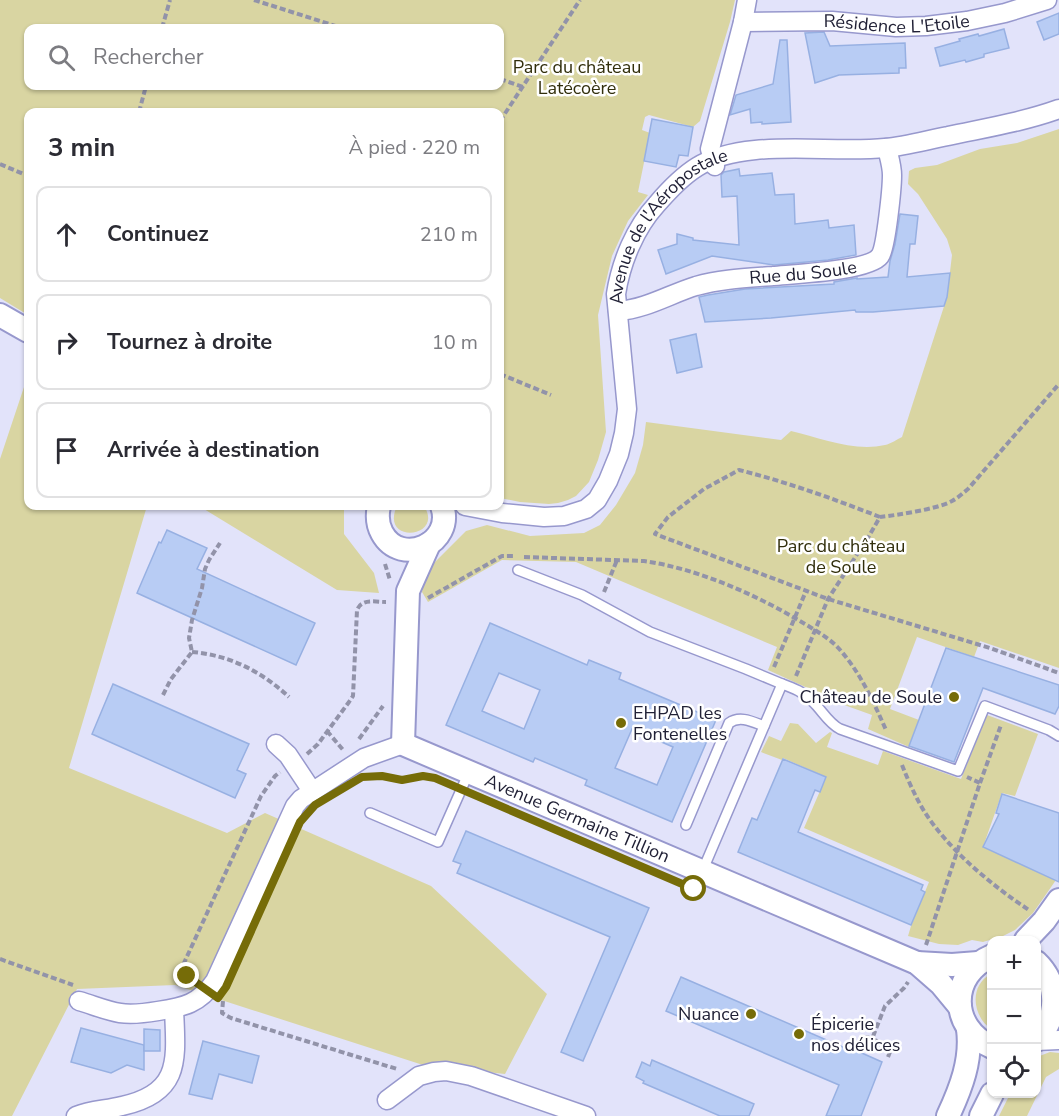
<!DOCTYPE html>
<html lang="fr">
<meta charset="utf-8">
<style>
:root{--surface:#fff;--page:#f2f2f3;--text:#2b2b33;--muted:#7c7c81;--line:#e1e1e2}
body{margin:0;font-family:"Nunito Sans",sans-serif;background:var(--page);color:var(--text)}
.controls{position:absolute;right:18px;bottom:18px;display:grid;overflow:hidden;border-radius:12px;box-shadow:0 2px 4px #0004}
.controls button{width:54px;height:54px;display:grid;place-items:center;padding:0;border:0;border-bottom:2px solid var(--line);background:var(--surface);color:var(--text);font:30px sans-serif}
.stop{position:absolute;width:18px;height:18px;margin:-14px;border:4px solid #766c08;border-radius:50%;background:#fff}
.stop.end{background:#766c08;border-color:#fff;box-shadow:0 2px 6px #0008}
.list{margin:0;padding:0;list-style:none}
h2{display:flex;justify-content:space-between;align-items:center;height:78px;margin:0;padding:0 24px;font-size:26px}
h2 small{font-size:20px;font-weight:400;color:var(--muted)}
.list li{display:grid;grid-template-columns:39px 1fr auto;gap:18px;align-items:center;box-sizing:border-box;height:96px;margin:0 12px 12px;padding:0 12px;border:2px solid var(--line);border-radius:12px}
.list b{display:block;font-size:22px;white-space:nowrap}
.list em{font-size:20px;font-style:normal;color:var(--muted)}
.icon{flex:none;width:33px;height:33px;fill:none;stroke:currentColor;stroke-width:2;stroke-linecap:round;stroke-linejoin:round}
.map{position:relative;flex:none;width:1059px;height:1116px;overflow:hidden}
.search{position:absolute;background:var(--surface);box-shadow:0 2px 4px #0004;left:24px;top:24px;width:480px;height:66px;display:flex;align-items:center;gap:15px;box-sizing:border-box;padding:0 21px;border-radius:12px;color:var(--muted);font-size:22px}
.panel{position:absolute;background:var(--surface);box-shadow:0 2px 4px #0004;left:24px;top:108px;width:480px;height:402px;border-radius:12px}
.map>svg:first-child{display:block}
</style>
<div class="map">
<svg width="1059" height="1116" viewBox="0 0 1059 1116">
<rect width="100%" height="100%" fill="#e2e3fa"/>
<g fill="#d9d5a2" fill-rule="evenodd">
<path d="M 0,0 L 735,0 L 730,22 L 700,121 L 693,127 L 649,115 L 645,117 L 642,130 L 650,133 L 638,192 L 648,195 L 628,221 L 612,256 L 598,315 L 606,432 L 598,460 L 589,482 L 576,496 L 568,500 L 558,503 L 549,504 L 520,502 L 500,498 L 500,112 L 28,112 L 28,315 L 0,298 ZM 28,28 L 500,28 L 500,86 L 28,86 Z"/>
<path d="M 1059,129 L 1059,668 L 980,641 L 974,657 L 917,637 L 890,709 L 919,720 L 909,747 L 868,729 L 872,715 L 847,706 L 768,670 L 777,647 L 576,562 L 502,560 L 428,602 L 422,592 L 425,577 L 431,566 L 466,531 L 487,525 L 530,536 L 584,533 L 600,525 L 616,505 L 635,473 L 643,445 L 646,422 L 781,440 L 791,431 C 820,438 854,452 885,445 C 891,444 897,439 902,437 L 947,297 L 952,255 L 947,239 L 918,194 L 908,184 L 909,171 L 915,168 L 937,165 L 980,149 L 1017,143 Z"/>
<polygon points="28,375 28,506 147,506 69,768 227,833 265,813 431,886 547,994 505,1074 423,1065 175,985 77,989 12,1116 0,1116 0,459"/>
<polygon points="199,506 344,506 344,534 374,573 379,593 337,590"/>
<path d="M 397,506 L 424,506 C 445,538 379,545 397,506 Z"/>
<polygon points="987,715 1038,734 1015,796 1002,793 983,847 1056,880 1033,913 1015,930 1003,936 983,942 972,940 958,945 939,944 908,936 911,926 929,882 804,828 826,777 783,758 782,760 761,752 769,736 781,741 790,723 798,724 816,743 830,732 832,733 827,747 878,765 883,751 961,779"/>
<path d="M 991,974 L 991,1029 C 972,1016 969,985 991,974 Z"/>
<polygon points="1050,1052 1059,1053 1059,1069 1046,1077 1027,1116 999,1116 1010,1094 1036,1094 1037,1057"/>
</g>
<g fill="#b8ccf4" stroke="#97b0e2" stroke-width="1.5" fill-rule="evenodd">
<polygon points="1059,13 1059,34 1044,40 1037,22"/>
<polygon points="1004,29 1009,48 984,54 984,57 966,62 965,60 940,66 935,48 960,41 959,39 978,34 979,36"/>
<polygon points="824,32 830,46 905,43 906,68 899,68 899,73 839,75 815,83 805,33"/>
<polygon points="780,40 787,40 791,122 762,124 762,122 751,123 750,109 730,115 736,95 773,84"/>
<polygon points="652,119 693,127 688,156 679,155 676,167 644,161"/>
<polygon points="739,169 740,176 772,173 775,195 794,194 795,224 828,220 829,228 854,225 856,255 828,260 774,265 712,256 666,274 658,250 677,244 677,234 693,238 693,240 739,245 737,196 722,197 721,175 724,172"/>
<polygon points="900,214 918,216 915,244 910,244 907,277 950,273 947,297 944,306 873,312 856,312 855,310 771,318 705,322 699,297 708,295 745,289 834,284 834,282 857,278 857,279 888,277 890,261 895,244"/>
<polygon points="696,334 702,367 677,373 670,340"/>
<polygon points="167,530 207,548 197,569 315,623 296,665 137,593 159,542 161,543"/>
<path d="M 490,623 L 587,665 L 589,660 L 621,673 L 619,679 L 716,720 L 672,822 L 585,785 L 587,780 L 535,758 L 533,762 L 446,725 ZM 499,673 L 540,690 L 524,729 L 482,711 ZM 632,729 L 673,747 L 657,785 L 615,768 Z"/>
<polygon points="946,648 1059,685 1059,706 1055,714 983,688 954,762 909,746"/>
<polygon points="113,684 249,744 237,770 246,774 235,798 92,734"/>
<polygon points="783,759 826,777 820,792 815,790 798,832 923,885 921,890 925,892 911,925 738,852 752,818 757,820"/>
<polygon points="1002,794 1059,813 1059,882 983,847 999,814 996,813"/>
<polygon points="466,831 649,908 583,1061 561,1052 610,937 457,873 461,864 453,861"/>
<polygon points="681,977 845,1048 846,1046 882,1062 861,1116 826,1116 839,1085 666,1011"/>
<polygon points="81,1028 144,1045 144,1070 127,1065 111,1073 71,1062"/>
<polygon points="144,1029 160,1030 160,1051 144,1051"/>
<polygon points="203,1041 259,1056 252,1083 219,1074 212,1099 189,1094"/>
<polygon points="652,1060 754,1104 749,1116 720,1116 643,1083 644,1081 636,1077 642,1062 650,1066"/>
</g>
<g fill="none" stroke-linecap="round" stroke-linejoin="round">
<g stroke="#9798cd" stroke-width="12">
<g id="service">
<polyline points="518,570 582,595 650,632 746,669 782,684 702,872"/>
<path d="M 782,684 C 793,688 804,692 812,701 C 822,710 828,723 840,729 L 958,771 L 985,706 L 1049,730 L 1059,736"/>
<polyline points="370,813 438,842 469,772"/>
<path d="M 686,825 L 729,723 C 740,715 753,722 764,726"/>
</g>
</g>
<g stroke="#9798cd" stroke-width="21">
<g id="minor">
<path id="s1" d="M 743,22 L 832,21 L 896,27 L 926,26 L 967,21 L 1005,13 L 1047,0"/>
<polyline points="715,166 710,149 743,22 747,0"/>
<path id="s2" d="M 618,311 C 646,309 670,294 696,286 C 721,279 747,278 773,276 C 793,274 869,271 880,256 C 886,248 892,188 892,175 C 892,166 889,157 887,148"/>
<path id="s3" d="M 465,506 L 502,513 L 544,517 L 564,516 L 586,509 L 597,500 L 608,481 L 619,454 L 624,433 L 627,409 L 616,294 C 621,262 635,228 657,204 C 669,190 681,177 697,167 C 745,137 829,154 885,148 C 906,146 927,140 948,136 C 985,128 1023,122 1059,109"/>
<polyline points="276,744 288,755 312,791"/>
<path d="M 79,1001 C 93,1005 107,1011 120,1013 C 133,1015 146,1013 158,1011 C 184,1007 199,1004 215,981 L 295,806 L 301,799 L 364,758 L 403,744"/>
<polyline points="1036,1041 1059,1040"/>
<polyline points="387,1100 419,1076 434,1072 446,1071 471,1076 586,1116"/>
<path d="M 76,1116 C 91,1110 106,1110 122,1106 C 182,1093 176,1059 174,1009"/>
</g>
</g>
<g stroke="#9798cd" stroke-width="26">
<g id="tertiary">
<polyline points="0,315 28,331"/>
<path d="M 379,506 C 377,515 377,524 382,533 C 401,568 455,543 442,506"/>
<path id="s4" d="M 429,544 L 408,591 L 403,744 L 917,963 L 941,984 L 960,1007"/>
<polyline points="1026,940 1044,921 1059,900"/>
<path d="M 992,956 C 949,974 949,1028 992,1047"/>
<path d="M 1036,962 C 1059,984 1059,1017 1036,1040"/>
<polyline points="917,963 952,965 978,963"/>
<path d="M 948,1116 C 961,1088 972,1060 968,1029"/>
<polyline points="981,1116 992,1094"/>
</g>
</g>
<g stroke="#9293a9" stroke-width="4" stroke-dasharray="6 3" stroke-linecap="butt">
<polyline points="254,0 342,28"/>
<polyline points="162,28 170,0"/>
<polyline points="500,79 523,87"/>
<polyline points="139,112 146,86"/>
<polyline points="500,121 580,0"/>
<polyline points="0,164 28,176"/>
<polyline points="500,374 551,395"/>
<path d="M 880,517 C 834,499 787,482 739,470 L 704,489 L 668,517 L 655,534 L 828,599 L 990,648 L 1059,673"/>
<path d="M 524,557 L 644,561 C 699,569 757,595 805,624 C 818,632 831,639 841,651 C 861,674 874,703 886,730"/>
<polyline points="385,564 390,580"/>
<polyline points="604,592 617,560"/>
<polyline points="428,598 502,556 514,556"/>
<path d="M 192,652 C 230,655 262,672 289,697"/>
<polyline points="774,667 806,591"/>
<path d="M 796,676 L 828,599 L 869,536 L 880,517 C 897,515 938,509 952,501 C 958,498 963,493 968,489 L 1059,384"/>
<polyline points="163,695 171,679 192,652 189,638 192,620 202,588 205,569 209,560 220,543"/>
<polyline points="327,731 344,751"/>
<polyline points="359,739 383,706"/>
<path d="M 307,754 L 318,744 L 349,702 L 353,696 L 357,610 C 362,598 375,602 386,602"/>
<path d="M 902,765 C 908,780 915,796 924,811 C 948,849 991,885 1029,910"/>
<polyline points="373,775 382,776 402,780 425,777"/>
<polyline points="980,783 1001,725"/>
<polyline points="926,945 980,783 967,777"/>
<polyline points="0,959 73,985"/>
<path d="M 193,979 C 186,975 184,971 184,963 L 261,796 L 275,776 L 280,772"/>
<polyline points="223,1001 222,1013 231,1018 397,1069"/>
<polyline points="872,1039 892,1047 888,1057"/>
<polyline points="863,1046 867,1037 872,1039 885,1006 904,988 908,982"/>
</g>
<use href="#service" stroke="#fff" stroke-width="9"/>
<use href="#minor" stroke="#fff" stroke-width="18"/>
<use href="#tertiary" stroke="#fff" stroke-width="22"/>
</g>
<g fill="none" stroke-linecap="round" stroke-linejoin="round">
<polyline stroke="#766c08" stroke-width="8" points="187,976 218,998 226,987 300,822 315,805 362,777 382,776 402,780 423,776 435,778 694,889"/>
</g>
<g fill="#766c08" stroke="#fff" stroke-width="2">
<circle cx="954" cy="697" r="6"/>
<circle cx="621" cy="723" r="6"/>
<circle cx="751" cy="1014" r="6"/>
<circle cx="799" cy="1034" r="6"/>
</g>
<g text-anchor="middle" dominant-baseline="central" stroke-width="5" stroke-linejoin="round" paint-order="stroke">
<g font-size="18" fill="#212136" stroke="#fff">
<text stroke="none"><textPath href="#s1" startOffset="154">Résidence L'Etoile</textPath></text>
<text stroke="none"><textPath href="#s3" startOffset="438">Avenue de l'Aéropostale</textPath></text>
<text stroke="none"><textPath href="#s2" startOffset="190">Rue du Soule</textPath></text>
<text stroke="none"><textPath href="#s4" startOffset="394">Avenue Germaine Tillion</textPath></text>
</g>
<g font-size="18" fill="#312e0b" stroke="#fff">
<text x="577" y="67">Parc du château<tspan x="577" dy="21">Latécoère</tspan></text>
<text x="841" y="546">Parc du château<tspan x="841" dy="21">de Soule</tspan></text>
</g>
<g font-size="18" fill="#212136" stroke="#fff" text-anchor="end">
<text x="942" y="697">Château de Soule</text>
<text x="633" y="713" text-anchor="start">EHPAD les<tspan x="633" dy="21">Fontenelles</tspan></text>
<text x="739" y="1014">Nuance</text>
<text x="811" y="1024" text-anchor="start">Épicerie<tspan x="811" dy="21">nos délices</tspan></text>
</g>
</g>
</svg>
<div class="controls">
<button>+</button>
<button>−</button>
<button><svg class="icon" aria-label="locate" viewBox="0 0 24 24"><circle cx="12" cy="12" r="6"/><path d="M12 2v4M12 18v4M2 12h4M18 12h4"/></svg></button>
</div>
<div class="stop" style="left:694px;top:889px"></div>
<div class="stop end" style="left:187px;top:976px"></div>
<div class="search"><svg class="icon" aria-label="search" viewBox="0 0 24 24"><circle cx="10" cy="10" r="6"/><path d="M15 15l6 6"/></svg>Rechercher</div>
<section class="panel">
<h2>3 min<small>À pied · 220 m</small></h2>
<ul class="list">
<li><svg class="icon" aria-label="ahead" viewBox="0 0 24 24"><path d="M12 20V5M6 11l6-6 6 6"/></svg><div><b>Continuez</b></div><em>210 m</em></li>
<li><svg class="icon" aria-label="right" viewBox="0 0 24 24"><path d="M7 20v-9h11M14 6l5 5-5 5"/></svg><div><b>Tournez à droite</b></div><em>10 m</em></li>
<li><svg class="icon" aria-label="arrive" viewBox="0 0 24 24"><path d="M6 21V4h12l-3 4 3 4H6"/></svg><div><b>Arrivée à destination</b></div></li>
</ul>
</section>
</div>
